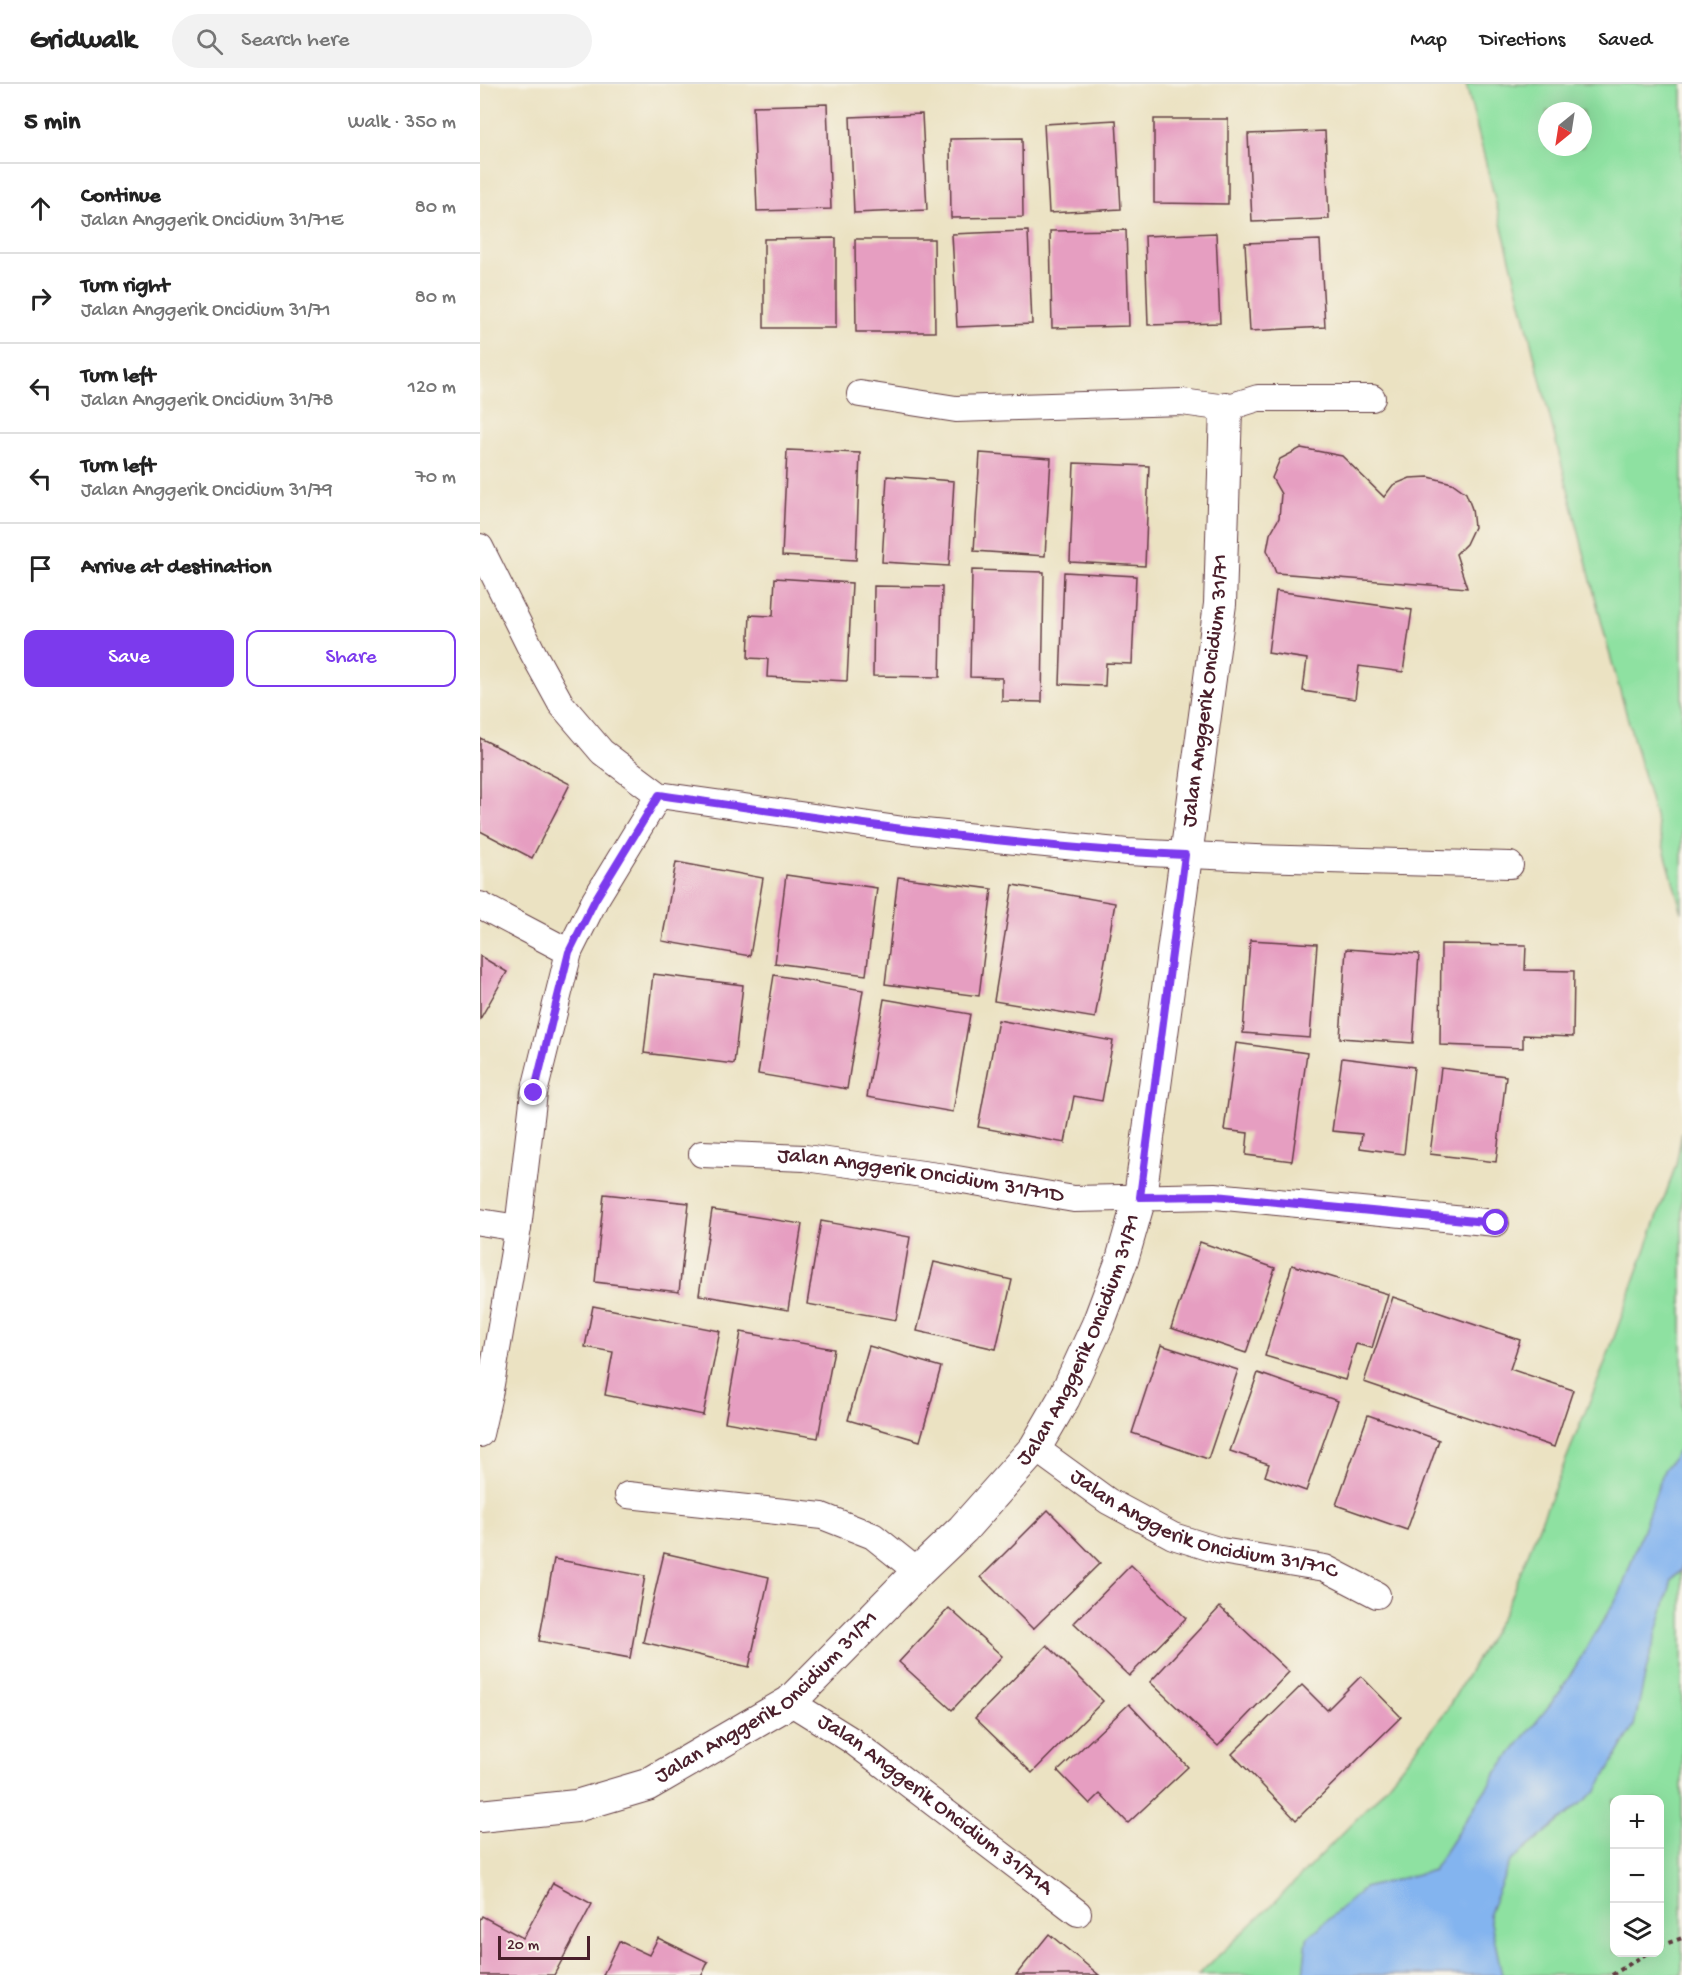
<!DOCTYPE html>
<meta charset="utf-8">
<style>
:root{--surface:#fff;--page:#f2f2f2;--text:#222;--muted:#767676;--line:#e0e0e0;--accent:#7c3aed}
body{margin:0;font-family:"Gochi Hand",sans-serif;background:var(--page);color:var(--text)}
.controls{position:absolute;right:18px;bottom:18px;display:grid;overflow:hidden;border-radius:12px;box-shadow:0 6px 24px #0002}
.controls button{width:54px;height:54px;display:grid;place-items:center;padding:0;border:0;border-bottom:2px solid var(--line);background:var(--surface);color:var(--text);font:30px sans-serif}
.compass{position:absolute;left:1058px;top:18px;width:54px;height:54px;border-radius:50%;background:var(--surface);box-shadow:0 6px 24px #0002;rotate:210deg}
.scale{position:absolute;left:18px;bottom:15px;width:92px;box-sizing:border-box;padding-left:6px;border:3px solid #4a1f2b;border-top:0;font-size:16px;line-height:21px;white-space:nowrap;color:#4a1f2b;-webkit-text-stroke:4px #f7f3e8;paint-order:stroke}
.stop{position:absolute;width:18px;height:18px;margin:-14px;border:4px solid #7c3aed;border-radius:50%;background:#fff}
.stop.end{background:#7c3aed;border-color:#fff;box-shadow:0 2px 6px #0008}
.list{margin:0;padding:0;list-style:none}
h2{display:flex;justify-content:space-between;align-items:center;height:78px;margin:0;padding:0 24px;font-size:26px}
h2 small{font-size:20px;font-weight:400;color:var(--muted)}
.list li{display:grid;grid-template-columns:39px 1fr auto;gap:18px;align-items:center;box-sizing:border-box;height:90px;padding:0 24px;border-top:2px solid var(--line)}
.list b{display:block;font-size:22px;white-space:nowrap}
.list p{margin:0;font-size:20px;white-space:nowrap;color:var(--muted)}
.list em{font-size:20px;font-style:normal;color:var(--muted)}
.actions{display:flex;gap:12px;padding:18px 24px}
.actions a{flex:1;padding:14px 0;border:2px solid var(--accent);border-radius:12px;text-align:center;font-size:21px;color:var(--accent)}
.actions .main{background:var(--accent);color:#fff}
.icon{flex:none;width:33px;height:33px;fill:none;stroke:currentColor;stroke-width:2;stroke-linecap:round;stroke-linejoin:round}
.map{position:relative;flex:none;width:1202px;height:1891px;overflow:hidden}
header{display:flex;align-items:center;gap:36px;box-sizing:border-box;height:84px;padding:0 30px;background:var(--surface);border-bottom:2px solid var(--line)}
header strong{font-size:28px}
nav{display:flex;gap:33px;margin-inline-start:auto;font-size:21px}
.search{width:420px;height:54px;background:var(--page);display:flex;align-items:center;gap:15px;box-sizing:border-box;padding:0 21px;border-radius:33px;color:var(--muted);font-size:22px}
main{display:flex}
aside{flex:1;background:var(--surface)}
.map>svg:first-child{display:block}
</style>
<header>
<strong>Gridwalk</strong>
<div class="search"><svg class="icon" aria-label="search" viewBox="0 0 24 24"><circle cx="10" cy="10" r="6"/><path d="M15 15l6 6"/></svg>Search here</div>
<nav><a>Map</a><a>Directions</a><a>Saved</a></nav>
</header>
<main>
<aside>
<h2>5 min<small>Walk · 350 m</small></h2>
<ul class="list">
<li><svg class="icon" aria-label="ahead" viewBox="0 0 24 24"><path d="M12 20V5M6 11l6-6 6 6"/></svg><div><b>Continue</b><p>Jalan Anggerik Oncidium 31/71E</p></div><em>80 m</em></li>
<li><svg class="icon" aria-label="right" viewBox="0 0 24 24"><path d="M7 20v-9h11M14 6l5 5-5 5"/></svg><div><b>Turn right</b><p>Jalan Anggerik Oncidium 31/71</p></div><em>80 m</em></li>
<li><svg class="icon" aria-label="left" viewBox="0 0 24 24"><path d="M17 20v-9H6M10 6l-5 5 5 5"/></svg><div><b>Turn left</b><p>Jalan Anggerik Oncidium 31/78</p></div><em>120 m</em></li>
<li><svg class="icon" aria-label="left" viewBox="0 0 24 24"><path d="M17 20v-9H6M10 6l-5 5 5 5"/></svg><div><b>Turn left</b><p>Jalan Anggerik Oncidium 31/79</p></div><em>70 m</em></li>
<li><svg class="icon" aria-label="arrive" viewBox="0 0 24 24"><path d="M6 21V4h12l-3 4 3 4H6"/></svg><div><b>Arrive at destination</b></div></li>
</ul>
<div class="actions"><a class="main">Save</a><a>Share</a></div>
</aside>
<div class="map">
<svg width="1202" height="1891" viewBox="0 0 1202 1891">
<rect width="100%" height="100%" fill="#f7f3e8"/>
<filter id="ink" filterUnits="userSpaceOnUse"><feTurbulence type="fractalNoise" baseFrequency=".0167" numOctaves="2"/><feDisplacementMap in="SourceGraphic" scale="12" xChannelSelector="R" yChannelSelector="G"/><feConvolveMatrix kernelMatrix="1 2 1 2 8 2 1 2 1" color-interpolation-filters="sRGB"/></filter>
<filter id="wash" filterUnits="userSpaceOnUse"><feTurbulence type="fractalNoise" baseFrequency=".008" numOctaves="4" result="noise"/><feDisplacementMap in="SourceGraphic" scale="24" xChannelSelector="R" yChannelSelector="G"/><feGaussianBlur stdDeviation="1.35" result="paint"/><feColorMatrix in="noise" values="0 0 0 0 0 0 0 0 0 0 0 0 0 0 0 0 0 1.4 0 .05"/><feComposite in="paint" operator="in"/></filter>
<g filter="url(#wash)">
<rect width="100%" height="100%" fill="#ebe2c2"/>
<g fill="#8ee1a1" stroke="#6c8066" stroke-width="1.5" fill-rule="evenodd">
<path d="M 986,0 L 1202,0 L 1202,829 L 1128,564 ZM 1067,27 L 1103,27 L 1103,63 L 1067,63 Z"/>
<path d="M 1202,1048 L 1202,1891 L 718,1891 L 796,1817 L 896,1715 L 966,1627 L 1024,1529 L 1123,1284 L 1196,1081 ZM 1134,1716 L 1180,1716 L 1180,1868 L 1134,1868 Z"/>
</g>
<polygon fill="#83b4ef" stroke="#666a8d" stroke-width="1.5" points="1202,1362 1202,1486 1192,1496 1167,1583 1154,1642 1117,1706 1030,1778 1009,1829 1022,1891 823,1891 827,1854 884,1804 953,1786 1019,1685 1080,1608 1141,1507 1184,1386"/>
<g id="blocks">
<g fill="#e69ec1">
<polygon points="347,20 351,125 277,127 273,22"/>
<polygon points="442,30 447,126 374,129 370,33"/>
<polygon points="674,35 748,35 748,120 674,119"/>
<polygon points="636,36 641,125 569,129 564,40"/>
<polygon points="845,47 849,135 772,138 768,50"/>
<polygon points="542,54 543,133 471,134 470,55"/>
<polygon points="646,146 649,242 572,244 570,147"/>
<polygon points="548,147 552,240 477,243 472,150"/>
<polygon points="736,149 740,239 668,241 665,152"/>
<polygon points="356,154 356,244 284,244 284,155"/>
<polygon points="375,155 454,155 455,248 376,248"/>
<polygon points="840,156 845,243 770,247 765,159"/>
<polygon points="821,364 862,372 904,413 913,401 930,394 949,393 972,399 986,409 992,425 994,443 986,460 976,470 987,504 796,489 787,466 790,450 799,434 801,410 792,394 800,375"/>
<polygon points="307,366 380,369 376,476 302,472"/>
<polygon points="500,369 571,374 565,472 494,467"/>
<polygon points="594,379 669,382 665,482 590,478"/>
<polygon points="407,392 474,397 469,482 402,478"/>
<polygon points="492,486 564,488 562,618 522,617 522,594 490,593"/>
<polygon points="584,488 656,492 652,580 626,579 625,602 580,600"/>
<polygon points="295,494 372,499 367,597 287,593 288,575 268,574 270,531 293,532"/>
<polygon points="394,502 462,503 460,593 393,592"/>
<polygon points="796,507 932,526 923,588 879,582 875,615 823,607 827,575 788,569"/>
<polygon points="0,654 90,700 52,774 0,747"/>
<polygon points="196,778 283,794 270,872 182,857"/>
<polygon points="306,791 397,804 386,891 295,879"/>
<polygon points="418,793 512,805 499,912 405,900"/>
<polygon points="533,801 635,819 615,934 514,917"/>
<polygon points="770,856 837,860 830,954 763,949"/>
<polygon points="961,860 1046,861 1045,886 1094,887 1093,953 1043,951 1043,964 960,961"/>
<polygon points="866,865 939,870 933,959 860,954"/>
<polygon points="0,872 27,888 0,935"/>
<polygon points="173,890 263,901 254,980 164,969"/>
<polygon points="294,891 383,906 367,1005 278,990"/>
<polygon points="404,915 490,930 473,1028 387,1013"/>
<polygon points="518,936 633,957 622,1017 594,1012 585,1059 498,1043"/>
<polygon points="756,959 827,969 812,1077 766,1071 768,1049 744,1046"/>
<polygon points="862,974 934,983 924,1070 880,1064 882,1050 852,1047"/>
<polygon points="961,984 1026,992 1016,1078 950,1070"/>
<polygon points="124,1110 209,1119 199,1208 115,1198"/>
<polygon points="232,1126 322,1140 308,1226 219,1211"/>
<polygon points="341,1137 430,1153 416,1236 327,1220"/>
<polygon points="720,1158 795,1184 766,1269 691,1244"/>
<polygon points="454,1178 532,1196 516,1265 437,1247"/>
<polygon points="812,1181 908,1210 892,1264 876,1260 865,1296 785,1272"/>
<polygon points="913,1213 1040,1256 1030,1285 1093,1306 1074,1363 884,1298"/>
<polygon points="113,1222 240,1247 223,1331 125,1311 133,1268 105,1263"/>
<polygon points="261,1248 354,1265 338,1354 245,1338"/>
<polygon points="681,1261 758,1286 728,1375 652,1349"/>
<polygon points="389,1262 461,1283 440,1357 368,1336"/>
<polygon points="778,1289 858,1317 826,1407 785,1392 789,1380 750,1367"/>
<polygon points="888,1331 959,1356 927,1446 856,1421"/>
<polygon points="568,1426 620,1479 553,1545 501,1493"/>
<polygon points="184,1469 289,1493 269,1583 163,1558"/>
<polygon points="74,1475 165,1492 150,1574 59,1557"/>
<polygon points="651,1481 706,1534 649,1592 594,1539"/>
<polygon points="740,1523 809,1588 738,1662 670,1598"/>
<polygon points="469,1524 522,1572 472,1626 419,1578"/>
<polygon points="567,1561 623,1617 552,1689 495,1634"/>
<polygon points="881,1592 921,1633 816,1736 752,1670 822,1601 847,1626"/>
<polygon points="649,1620 708,1683 648,1739 620,1710 610,1720 578,1687"/>
<polygon points="73,1799 112,1820 74,1891 0,1891 0,1836 2,1832 43,1854"/>
<polygon points="569,1850 619,1891 536,1891"/>
<polygon points="178,1854 228,1878 222,1891 123,1891 139,1857 169,1871"/>
</g>
</g>
</g>
<g filter="url(#ink)">
<use href="#blocks" fill-opacity="0" stroke="#623c42" stroke-width="1.5"/>
<g fill="none" stroke-linecap="round" stroke-linejoin="round">
<g stroke="#623c42" stroke-width="28">
<g id="minor">
<polyline points="380,310 476,325 702,318 746,324 778,314 892,314"/>
<polyline points="0,463 53,569 81,620 122,668 179,711 424,746 647,768 775,774 1030,781"/>
<polyline points="0,821 89,868"/>
<path id="s1" d="M 222,1070 L 325,1074 L 465,1093 L 594,1115 L 735,1112 L 1016,1139"/>
<polyline points="0,1138 38,1144"/>
<polyline points="0,1350 10,1306 38,1144 54,1009 89,868 115,816 179,711"/>
<path id="s2" d="M 555,1364 L 628,1417 L 693,1452 L 741,1467 L 845,1484 L 897,1511"/>
<polyline points="148,1411 342,1432 393,1452 438,1488"/>
<path id="s3" d="M 310,1618 L 371,1656 L 598,1829"/>
</g>
</g>
<g stroke="#623c42" stroke-width="34">
<g id="tertiary">
<path id="s4" d="M 0,1732 L 96,1722 L 167,1701 L 310,1618 L 438,1488 L 483,1445 L 555,1364 L 584,1314 L 618,1240 L 642,1176 L 660,1113 L 740,520 L 746,324"/>
</g>
</g>
<g stroke="#623c42" stroke-width="4" stroke-dasharray="4.5 4.5" stroke-linecap="butt">
<polyline points="1180,1862 1202,1854"/>
<polyline points="1132,1891 1169,1868"/>
</g>
<use href="#minor" stroke="#fff" stroke-width="26"/>
<use href="#tertiary" stroke="#fff" stroke-width="32"/>
</g>
</g>
<g fill="none" stroke-linecap="round" stroke-linejoin="round" filter="url(#ink)">
<path stroke="#7c3aed" stroke-width="8" d="M 54,1009 L 89,868 L 115,816 L 179,711 C 353,736 528,763 705,771 L 660,1113 L 735,1112 L 1016,1139"/>
</g>
<g text-anchor="middle" dominant-baseline="central" stroke-width="5" stroke-linejoin="round" paint-order="stroke">
<g font-size="22" fill="#4a1f2b" stroke="#f7f3e8">
<text stroke="none"><textPath href="#s4" startOffset="1473">Jalan Anggerik Oncidium 31/71</textPath></text>
<text stroke="none"><textPath href="#s1" startOffset="220">Jalan Anggerik Oncidium 31/71D</textPath></text>
<text stroke="none"><textPath href="#s4" startOffset="806">Jalan Anggerik Oncidium 31/71</textPath></text>
<text stroke="none"><textPath href="#s2" startOffset="189">Jalan Anggerik Oncidium 31/71C</textPath></text>
<text stroke="none"><textPath href="#s4" startOffset="320">Jalan Anggerik Oncidium 31/71</textPath></text>
<text stroke="none"><textPath href="#s3" startOffset="178">Jalan Anggerik Oncidium 31/71A</textPath></text>
</g>
</g>
</svg>
<div class="controls">
<button>+</button>
<button>−</button>
<button><svg class="icon" aria-label="layers" viewBox="0 0 24 24"><path d="M12 4l9 5-9 5-9-5zM3 14l9 5 9-5"/></svg></button>
</div>
<svg class="compass" viewBox="-18 -18 36 36"><path d="M0-13l5 13h-10z" fill="#e53935"/><path d="M0 13l5-13h-10z" fill="#767676"/></svg>
<div class="scale">20 m</div>
<div class="stop" style="left:1016px;top:1139px"></div>
<div class="stop end" style="left:54px;top:1009px"></div>
</div>
</main>
